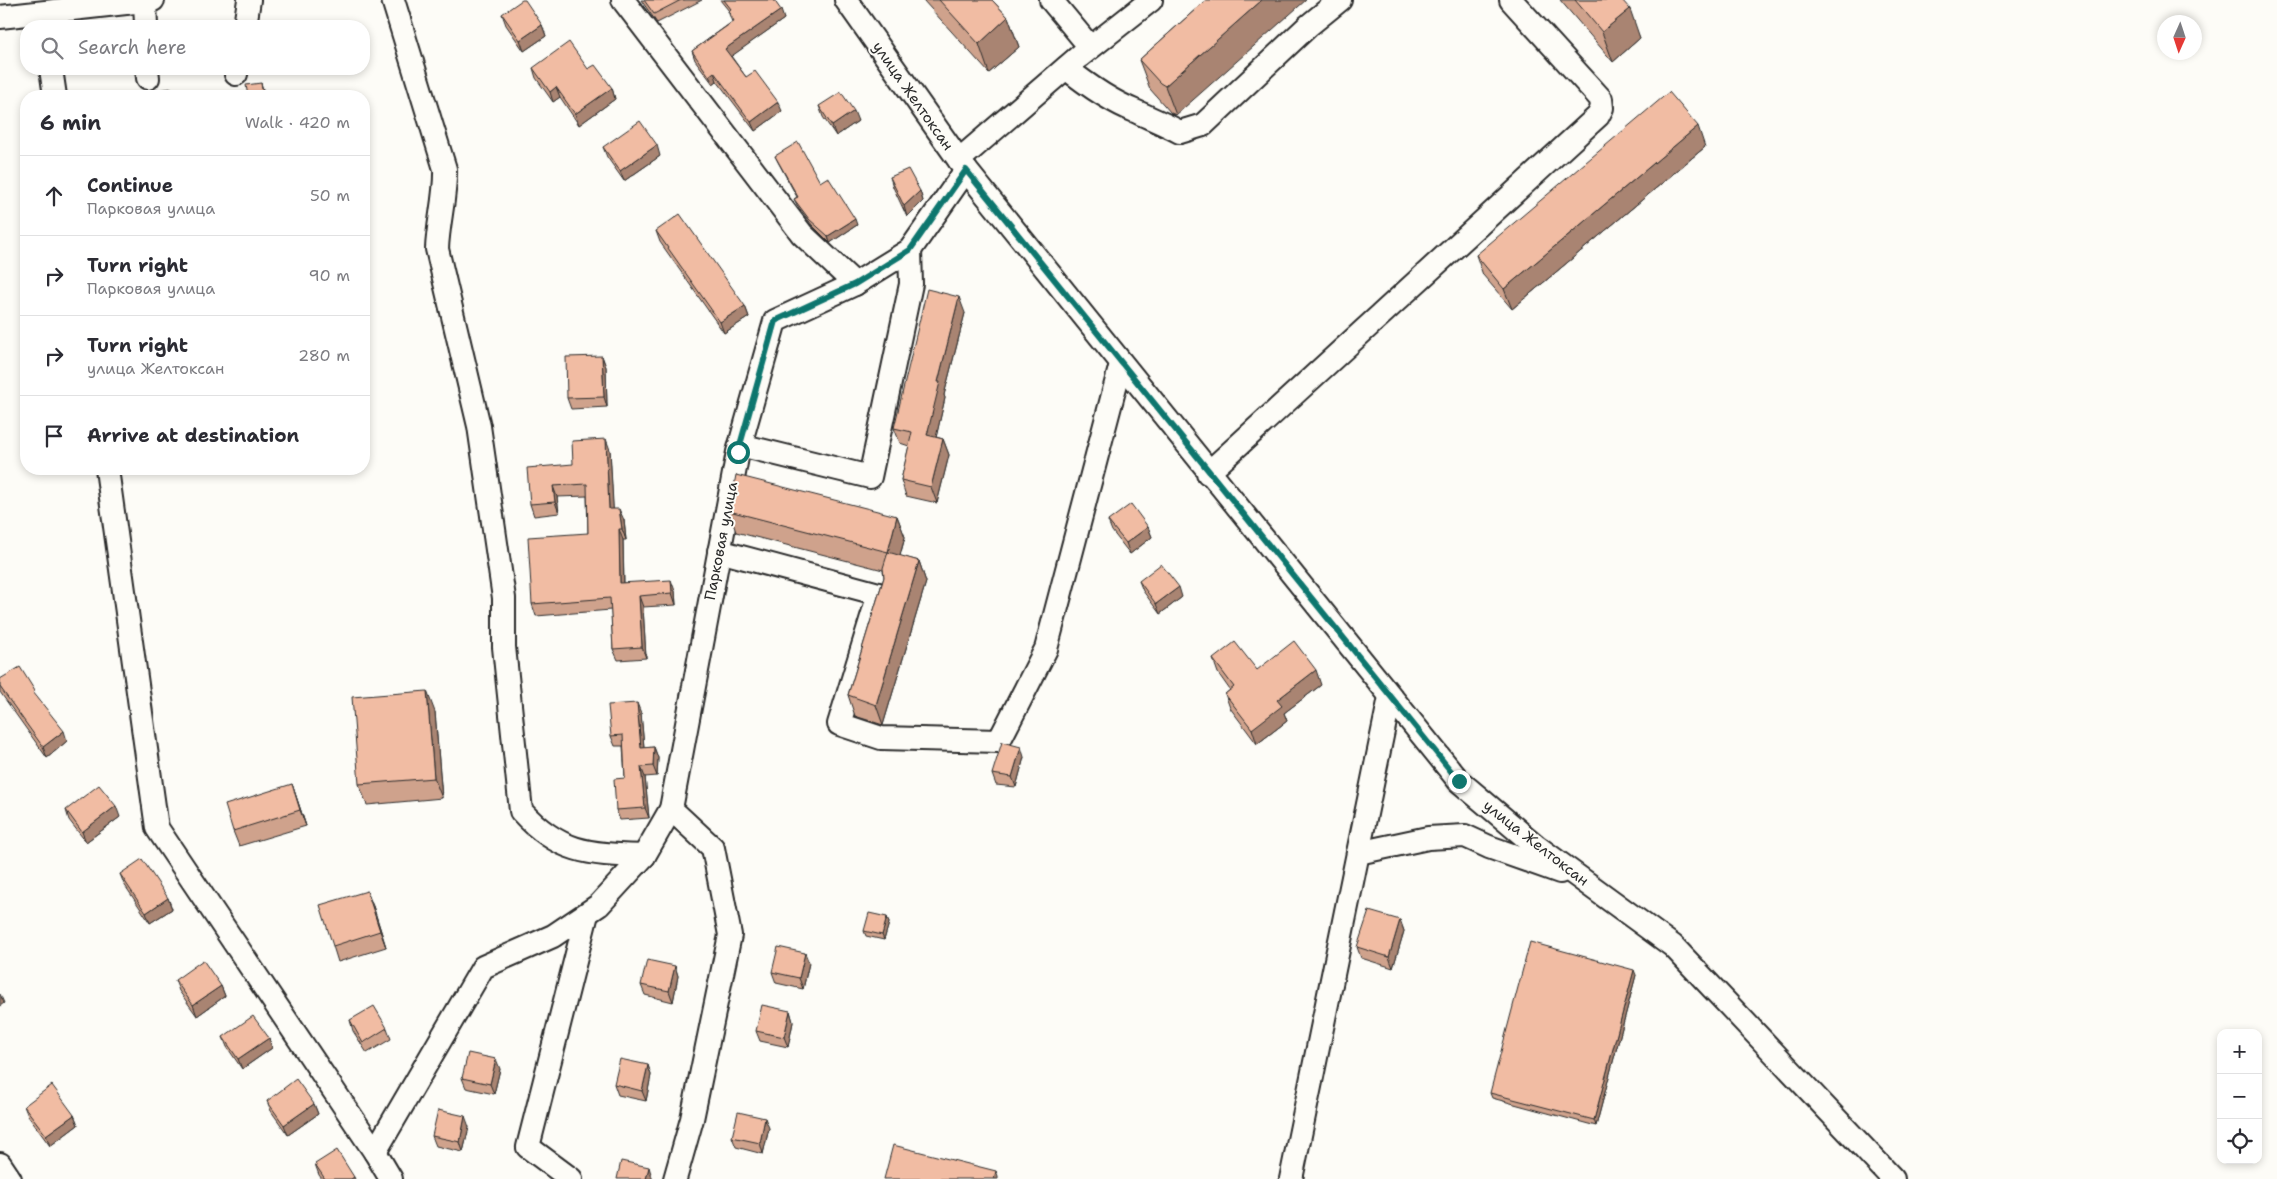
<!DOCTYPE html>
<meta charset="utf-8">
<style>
:root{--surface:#fff;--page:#f7f7f7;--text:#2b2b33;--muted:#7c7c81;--line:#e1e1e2}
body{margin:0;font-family:"Shantell Sans",sans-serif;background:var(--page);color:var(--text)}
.controls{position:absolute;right:15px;bottom:15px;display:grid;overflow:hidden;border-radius:10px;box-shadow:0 2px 8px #0003}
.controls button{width:45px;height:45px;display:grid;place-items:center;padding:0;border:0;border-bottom:1px solid var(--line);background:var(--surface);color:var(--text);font:25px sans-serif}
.compass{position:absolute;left:2157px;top:15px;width:45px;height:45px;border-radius:50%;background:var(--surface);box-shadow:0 2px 8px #0003;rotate:183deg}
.stop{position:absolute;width:15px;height:15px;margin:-11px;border:4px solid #0f766e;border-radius:50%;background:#fff}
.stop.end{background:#0f766e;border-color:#fff;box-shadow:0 1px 5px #0008}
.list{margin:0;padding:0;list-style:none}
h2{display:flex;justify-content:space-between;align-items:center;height:65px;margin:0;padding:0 20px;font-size:21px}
h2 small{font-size:16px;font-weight:400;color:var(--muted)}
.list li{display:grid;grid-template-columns:32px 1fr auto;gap:15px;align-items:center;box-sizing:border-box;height:80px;padding:0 20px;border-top:1px solid var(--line)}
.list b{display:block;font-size:19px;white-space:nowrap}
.list p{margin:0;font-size:16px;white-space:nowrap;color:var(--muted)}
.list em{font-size:16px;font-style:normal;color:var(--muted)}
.icon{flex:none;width:28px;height:28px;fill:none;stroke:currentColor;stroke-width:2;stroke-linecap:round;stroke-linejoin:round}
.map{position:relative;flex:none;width:2277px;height:1179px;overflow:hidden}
.search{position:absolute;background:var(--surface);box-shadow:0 2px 8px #0003;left:20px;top:20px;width:350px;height:55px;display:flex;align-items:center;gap:12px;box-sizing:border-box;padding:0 18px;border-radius:20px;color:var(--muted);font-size:19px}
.panel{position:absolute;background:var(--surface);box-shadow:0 2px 8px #0003;left:20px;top:90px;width:350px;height:385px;border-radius:20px}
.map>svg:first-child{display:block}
</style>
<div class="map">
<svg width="2277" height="1179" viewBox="0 0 2277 1179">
<rect width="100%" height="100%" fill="#fdfcf7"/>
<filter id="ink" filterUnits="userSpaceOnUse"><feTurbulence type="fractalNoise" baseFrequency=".02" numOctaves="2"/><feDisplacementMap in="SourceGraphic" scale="10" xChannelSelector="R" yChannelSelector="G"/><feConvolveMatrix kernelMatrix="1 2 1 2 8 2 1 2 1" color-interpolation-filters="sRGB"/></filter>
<g filter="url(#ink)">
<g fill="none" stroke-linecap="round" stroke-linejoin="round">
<g stroke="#2b2b2b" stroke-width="26">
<g id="minor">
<path d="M 393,0 L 445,169 C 446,196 438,222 437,249 L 479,426 L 504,598 L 504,647 L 521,811 C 560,854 590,854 644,856"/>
<polyline points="623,0 802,234 855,284"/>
<polyline points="846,0 966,170 1459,781 1536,846 1673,946 1893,1179"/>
<polyline points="145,1 146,26"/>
<polyline points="0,17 153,0"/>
<polyline points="245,26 249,0"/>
<polyline points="1080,56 1151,0"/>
<path d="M 1066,68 C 1086,84 1110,101 1135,111 C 1150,118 1165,124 1180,132 L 1203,125 L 1308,26 L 1340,0"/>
<polyline points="51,69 55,96"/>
<polyline points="147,69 148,78"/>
<polyline points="236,74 237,69"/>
<polyline points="959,160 1090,47 1051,0"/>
<polyline points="740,445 870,477 911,284 910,250"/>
<polyline points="107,469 157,828 375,1152"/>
<polyline points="1208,473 1598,116 1602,108 1601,99 1511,0"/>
<polyline points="719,551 879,594 839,724 881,738 999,741 1046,649 1121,364"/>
<polyline points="671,809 713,848 730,935 692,1119 675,1179"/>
<polyline points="1358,853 1428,838 1465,836 1489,847 1560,872"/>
<polyline points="0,1164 10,1179"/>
<polyline points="391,1179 375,1152 483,967 553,936 599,905 644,856 671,809 738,452 775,321 855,284 910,250 966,170"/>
<polyline points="571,1179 528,1147 587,914"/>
<polyline points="1291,1179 1390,697"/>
</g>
</g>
<use href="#minor" stroke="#fdfcf7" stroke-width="22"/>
</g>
<g fill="#cfa28c" stroke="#2b2b2b">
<polygon points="641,0 702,0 657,23"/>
<polygon points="720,0 774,0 784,19 731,56 746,77 782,111 755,131 717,81 713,84 695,60 692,51 732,22 728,11 729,11"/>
<polygon points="923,0 992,0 1008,17 1019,47 989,73"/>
<polygon points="1206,0 1176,115 1171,113 1150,89 1139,60"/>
<polygon points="1560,0 1622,0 1640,38 1613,62"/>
<polygon points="502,14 542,25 546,36 524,51 506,25"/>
<polygon points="533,68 588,69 612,88 615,99 579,125 560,97 553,102 536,78"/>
<polygon points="819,106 858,121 836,136 823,117"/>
<polygon points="603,147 660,156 624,181 607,157"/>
<polygon points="1705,147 1512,309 1483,275 1476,255"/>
<polygon points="775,156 820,182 857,225 830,243 812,225 797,205 794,199 797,197 778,162"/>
<polygon points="890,177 920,191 923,201 907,217 893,187"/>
<polygon points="656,231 745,306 749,317 724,333 660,242"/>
<polygon points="965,313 944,395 945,398 936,437 943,439 949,455 937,503 906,496 901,480 909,446 900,443 894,428"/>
<polygon points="602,356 606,367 607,407 571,409 567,398"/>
<polygon points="610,450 613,509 624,520 626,540 623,540 624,583 675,591 676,605 643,607 646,658 618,660 613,649 611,610 536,616 532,604 588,533 587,496 557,497 559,513 534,516 530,504 573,464"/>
<polygon points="729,511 897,516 905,537 900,556 919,561 926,582 883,725 855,716 848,695 884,577 883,570 736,532"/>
<polygon points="1108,521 1148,527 1152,537 1130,554 1112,531"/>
<polygon points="1139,581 1182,597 1160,614 1143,591"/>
<polygon points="1213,659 1257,670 1321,685 1284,713 1287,721 1257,744 1230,708 1225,694 1230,690 1218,673"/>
<polygon points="0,679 38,699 67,741 47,758 0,692"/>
<polygon points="435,712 442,798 367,805 359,784"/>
<polygon points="641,713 644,748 654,747 658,758 657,776 645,777 649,818 620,820 616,810 625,778 623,746 615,746 611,736"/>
<polygon points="1024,757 1016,787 996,785 992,774"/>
<polygon points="292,784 306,826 239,846 233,831"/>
<polygon points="66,810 120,817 86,842 69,820"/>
<polygon points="120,874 168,898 172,909 150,923 124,884"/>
<polygon points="373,906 386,947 338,962 333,946"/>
<polygon points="887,917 889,923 884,940 866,936 864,931"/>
<polygon points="1400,920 1404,931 1393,968 1361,958 1357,947"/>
<polygon points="809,963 803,989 776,983 772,972"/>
<polygon points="675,966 678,976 673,1002 645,995 641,985"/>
<polygon points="1636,975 1596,1126 1492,1098 1490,1093"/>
<polygon points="175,980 221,986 225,996 197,1016 179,991"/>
<polygon points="790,1011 793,1022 788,1047 760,1041 756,1031"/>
<polygon points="350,1020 387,1028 391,1039 367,1053 353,1031"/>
<polygon points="223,1037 269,1038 272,1048 242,1069 227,1047"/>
<polygon points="648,1065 651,1075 646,1101 618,1095 614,1084"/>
<polygon points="500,1069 494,1094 466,1088 462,1078"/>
<polygon points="267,1101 314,1104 318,1114 288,1135 271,1111"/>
<polygon points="24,1106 74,1115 78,1125 50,1146 28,1116"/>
<polygon points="469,1127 463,1152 436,1146 432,1136"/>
<polygon points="769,1128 763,1154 736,1147 732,1137"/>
<polygon points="315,1164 354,1177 355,1179 322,1179 319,1175"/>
</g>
<g fill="#a98472" stroke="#2b2b2b">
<polygon points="1262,0 1306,0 1176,115 1165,86"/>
<polygon points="1630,9 1640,38 1613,62 1602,32"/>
<polygon points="781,10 784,19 729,58 725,49"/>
<polygon points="1008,17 1019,47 989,73 979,44"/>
<polygon points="542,25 546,36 524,51 520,40"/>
<polygon points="714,72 717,81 713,84 709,76"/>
<polygon points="261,83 263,89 264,96 263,96"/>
<polygon points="556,87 560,97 553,102 550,92"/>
<polygon points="612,88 615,99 579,125 575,114"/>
<polygon points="778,102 782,111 755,131 751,122"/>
<polygon points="854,111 858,121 836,136 832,126"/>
<polygon points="1698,126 1705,147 1512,309 1504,289"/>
<polygon points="657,145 660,156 624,181 620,171"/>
<polygon points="920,191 923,201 907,217 904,206"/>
<polygon points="855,219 857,225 830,243 828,236"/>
<polygon points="959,297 965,313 944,395 945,398 933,451 927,435 938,382"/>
<polygon points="745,306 749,317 724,333 720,322"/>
<polygon points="602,356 606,367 607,407 604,397"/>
<polygon points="606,439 610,450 614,521 609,509"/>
<polygon points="943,439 949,455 937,503 931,487"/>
<polygon points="553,486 557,497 559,513 555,502"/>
<polygon points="619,509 624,520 626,540 622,529"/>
<polygon points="897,516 905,537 895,573 888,552"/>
<polygon points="1148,527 1152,537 1130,554 1126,543"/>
<polygon points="619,529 623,540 624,595 620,583"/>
<polygon points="919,561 926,582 883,725 876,705"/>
<polygon points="671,580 675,591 676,605 672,593"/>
<polygon points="1179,587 1182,597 1160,614 1156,604"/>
<polygon points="639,596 643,607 646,658 642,647"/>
<polygon points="1316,670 1321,685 1284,713 1287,721 1257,744 1252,729 1277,700"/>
<polygon points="427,691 435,712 442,798 434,778"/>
<polygon points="637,703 641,713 645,759 641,748"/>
<polygon points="64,731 67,741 47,758 43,747"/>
<polygon points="654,747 658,758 657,776 653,766"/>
<polygon points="1021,747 1024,757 1016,787 1012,777"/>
<polygon points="641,767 645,777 649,818 645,808"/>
<polygon points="292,784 306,826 300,810"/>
<polygon points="116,806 120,817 86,842 82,832"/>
<polygon points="367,891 373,906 386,947 380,931"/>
<polygon points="168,898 172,909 150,923 146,913"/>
<polygon points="887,917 889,923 884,940 882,935"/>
<polygon points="1400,920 1404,931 1393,968 1389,957"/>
<polygon points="805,953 809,963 803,989 799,978"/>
<polygon points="675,966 678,976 673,1002 669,991"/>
<polygon points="1634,970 1636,975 1596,1126 1594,1120"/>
<polygon points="221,986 225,996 197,1016 193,1005"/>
<polygon points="0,994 4,1003 0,1006"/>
<polygon points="790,1011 793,1022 788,1047 784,1037"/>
<polygon points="269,1038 272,1048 242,1069 238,1059"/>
<polygon points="496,1059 500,1069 494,1094 490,1084"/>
<polygon points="648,1065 651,1075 646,1101 642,1091"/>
<polygon points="314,1104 318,1114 288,1135 284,1125"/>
<polygon points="74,1115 78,1125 50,1146 46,1135"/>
<polygon points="465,1116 469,1127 463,1152 460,1142"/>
<polygon points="765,1118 769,1128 763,1154 760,1143"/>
<polygon points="649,1167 652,1177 652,1179 646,1179"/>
<polygon points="996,1171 998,1176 998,1179 994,1179"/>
</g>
<g fill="#f1bca3" stroke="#2b2b2b">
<polygon points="522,0 525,0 542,25 520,40 502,14"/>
<polygon points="644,0 681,0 654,14"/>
<polygon points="724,0 774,0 781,10 725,49 746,77 755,71 778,102 751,122 714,72 709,76 692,51 734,21 728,11 731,9"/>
<polygon points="939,0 992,0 1008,17 979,44"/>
<polygon points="1206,0 1262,0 1165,86 1160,83 1139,60"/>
<polygon points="1575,0 1622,0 1630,9 1602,32"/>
<polygon points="569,42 588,69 595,65 612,88 575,114 556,87 550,92 533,68"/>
<polygon points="261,83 263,96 248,96 246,85"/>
<polygon points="172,88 173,96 120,96 119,95"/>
<polygon points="841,92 854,111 832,126 819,106"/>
<polygon points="1669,92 1698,126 1504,289 1476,255"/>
<polygon points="640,121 657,145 620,171 603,147"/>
<polygon points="798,142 820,182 828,177 855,219 828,236 809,219 794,199 798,197 775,156"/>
<polygon points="908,169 920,191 904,206 890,177"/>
<polygon points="680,214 745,306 720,322 656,231"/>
<polygon points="927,289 959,297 938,382 940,382 927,435 943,439 931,487 901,480 912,432 894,428"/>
<polygon points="602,356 604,397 567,398 566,357"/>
<polygon points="606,439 609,509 619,509 622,529 619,529 620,583 671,580 672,593 639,596 642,647 613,649 610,598 532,604 528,537 588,533 587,484 553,486 555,502 530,504 527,468 573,464 572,441"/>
<polygon points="736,475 897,516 888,552 729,511"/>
<polygon points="1131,504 1148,527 1126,543 1108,521"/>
<polygon points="888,552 919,561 876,705 848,695 884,577 883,568"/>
<polygon points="1161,564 1179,587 1156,604 1139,581"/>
<polygon points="1294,641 1316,670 1277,700 1282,706 1252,729 1225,694 1234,687 1213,659 1235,642 1257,670"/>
<polygon points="20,667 35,691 33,692 64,731 43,747 0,687 0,679"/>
<polygon points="427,691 434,778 359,784 352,697"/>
<polygon points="637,703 641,748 654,747 653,766 641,767 645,808 616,810 614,779 625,778 623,735 611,736 608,705"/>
<polygon points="1002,742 1021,747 1012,777 992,774"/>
<polygon points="292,784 300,810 233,831 225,805"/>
<polygon points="99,785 116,806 82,832 66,810"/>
<polygon points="142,859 168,898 146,913 120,874"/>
<polygon points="367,891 380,931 333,946 320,905"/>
<polygon points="1369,911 1400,920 1389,957 1357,947"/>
<polygon points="869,913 887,917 882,935 864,931"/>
<polygon points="1530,942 1634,970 1594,1120 1490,1093"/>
<polygon points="778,947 805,953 799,978 772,972"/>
<polygon points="203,960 221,986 193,1005 175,980"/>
<polygon points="647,960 675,966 669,991 641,985"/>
<polygon points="762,1005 790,1011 784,1037 756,1031"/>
<polygon points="374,1006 387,1028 363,1043 350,1020"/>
<polygon points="253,1016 269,1038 238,1059 223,1037"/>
<polygon points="468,1053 496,1059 490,1084 462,1078"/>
<polygon points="620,1059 648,1065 642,1091 614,1084"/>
<polygon points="296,1079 314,1104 284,1125 267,1101"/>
<polygon points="52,1085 74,1115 46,1135 24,1106"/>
<polygon points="438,1110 465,1116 460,1142 432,1136"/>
<polygon points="738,1112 765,1118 760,1143 732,1137"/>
<polygon points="893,1145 996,1171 994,1179 884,1179"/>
<polygon points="337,1150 354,1177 351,1179 325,1179 315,1164"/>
<polygon points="621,1161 649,1167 646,1179 617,1179"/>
</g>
</g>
<g fill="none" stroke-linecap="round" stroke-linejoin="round" filter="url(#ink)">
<polyline stroke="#0f766e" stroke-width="6" points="738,452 775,321 855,284 910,250 966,170 1459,781"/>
</g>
<g text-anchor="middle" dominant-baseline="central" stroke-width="4" stroke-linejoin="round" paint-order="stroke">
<g font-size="15" fill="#2b2b2b" stroke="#fdfcf7">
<text transform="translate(913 96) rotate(55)">улица Желтоксан</text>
<text transform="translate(721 541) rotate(-79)">Парковая улица</text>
<text transform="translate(1536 843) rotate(38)">улица Желтоксан</text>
</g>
</g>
</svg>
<div class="controls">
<button>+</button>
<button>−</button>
<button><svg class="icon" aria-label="locate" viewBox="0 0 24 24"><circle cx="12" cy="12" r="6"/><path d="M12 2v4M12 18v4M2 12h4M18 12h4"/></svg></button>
</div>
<svg class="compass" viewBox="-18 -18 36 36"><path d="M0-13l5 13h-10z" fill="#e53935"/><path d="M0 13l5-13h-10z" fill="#7c7c81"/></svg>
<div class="stop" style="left:738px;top:452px"></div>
<div class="stop end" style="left:1459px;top:781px"></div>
<div class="search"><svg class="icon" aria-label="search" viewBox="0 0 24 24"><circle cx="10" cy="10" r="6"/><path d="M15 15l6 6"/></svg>Search here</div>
<section class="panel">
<h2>6 min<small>Walk · 420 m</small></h2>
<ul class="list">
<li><svg class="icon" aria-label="ahead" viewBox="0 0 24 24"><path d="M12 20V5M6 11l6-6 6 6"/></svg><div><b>Continue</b><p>Парковая улица</p></div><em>50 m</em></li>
<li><svg class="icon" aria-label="right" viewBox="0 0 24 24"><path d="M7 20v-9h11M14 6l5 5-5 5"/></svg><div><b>Turn right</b><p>Парковая улица</p></div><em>90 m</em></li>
<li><svg class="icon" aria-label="right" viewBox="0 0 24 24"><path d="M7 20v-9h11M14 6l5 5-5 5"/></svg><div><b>Turn right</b><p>улица Желтоксан</p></div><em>280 m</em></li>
<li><svg class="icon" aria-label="arrive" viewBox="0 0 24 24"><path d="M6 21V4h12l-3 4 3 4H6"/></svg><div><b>Arrive at destination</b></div></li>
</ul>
</section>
</div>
